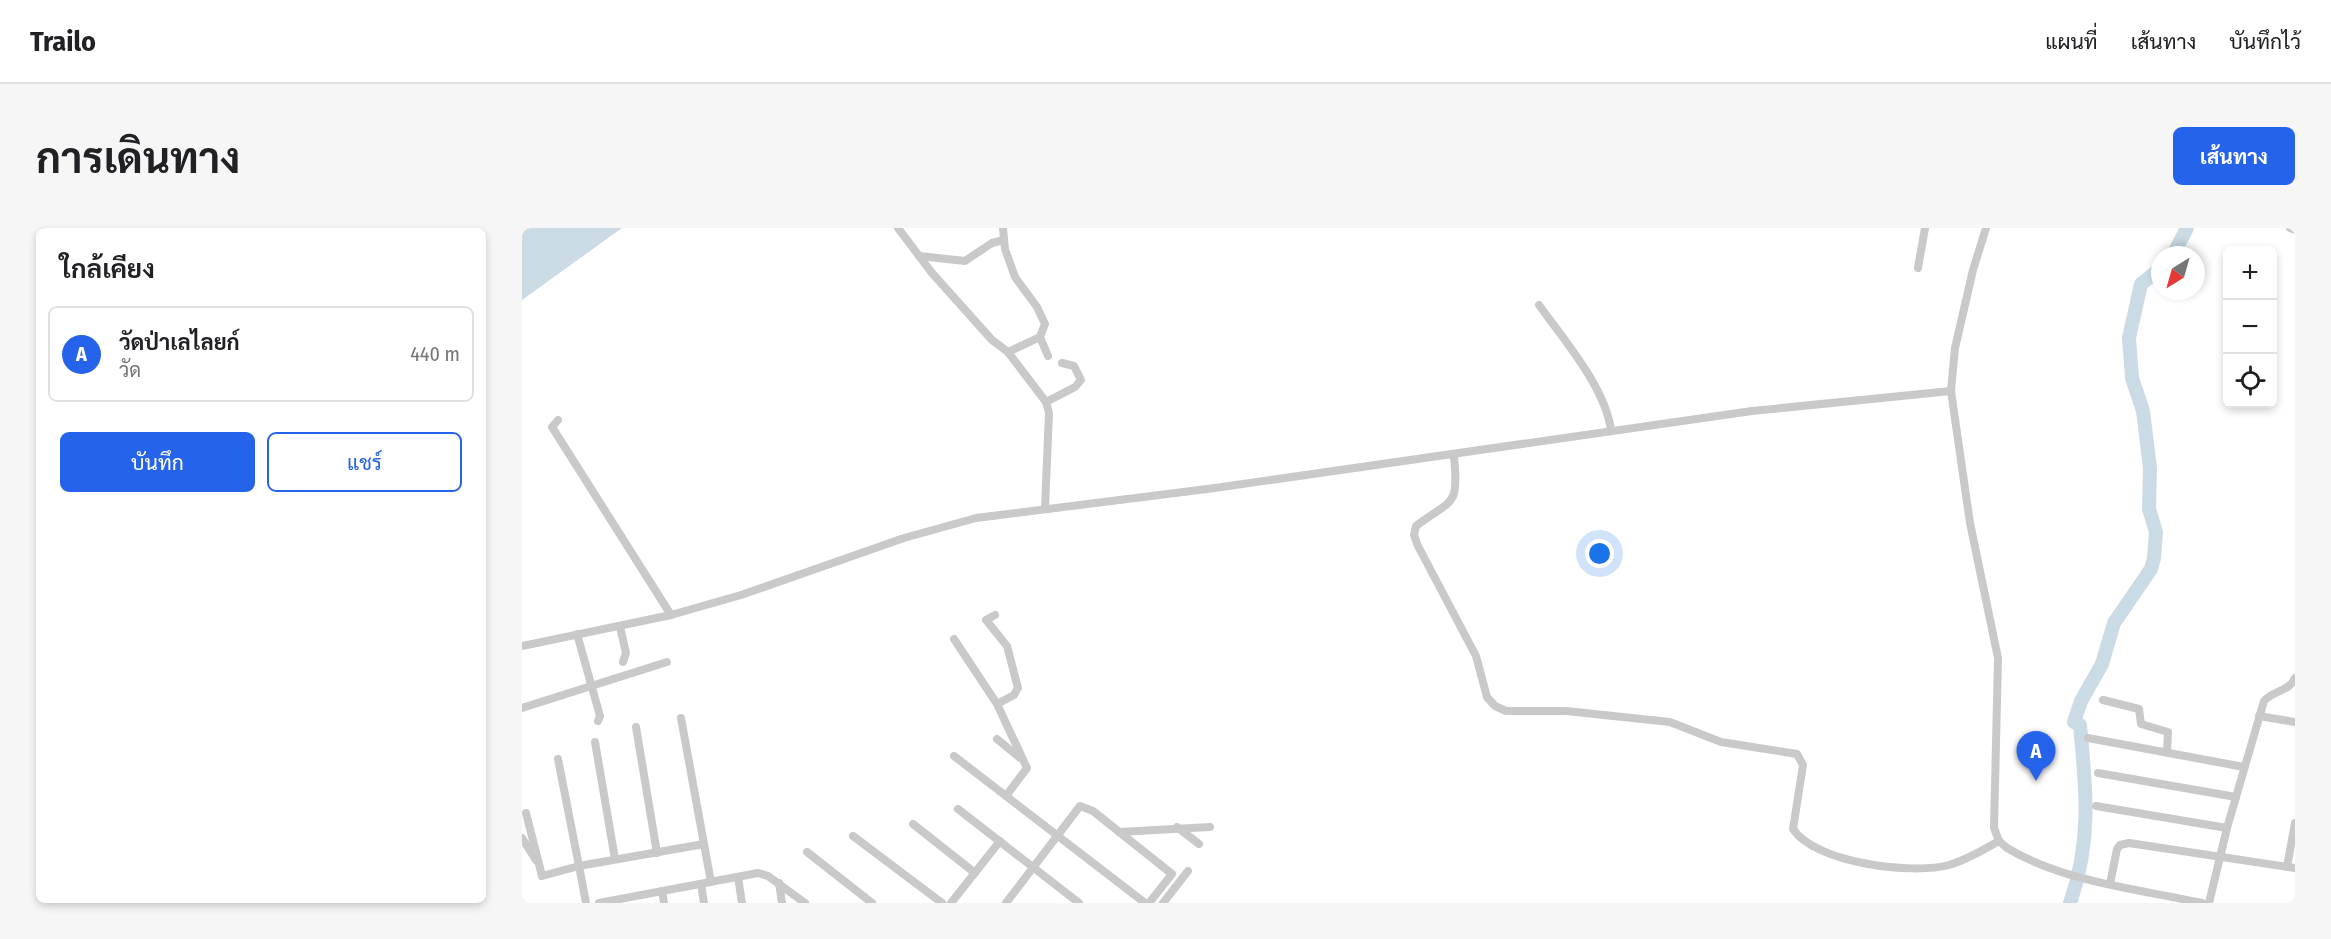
<!DOCTYPE html>
<html lang="th">
<meta charset="utf-8">
<style>
:root{--surface:#fff;--page:#f6f6f6;--text:#202124;--muted:#757577;--line:#e0e0e0;--accent:#2563eb}
body{margin:0;font-family:"Fira Sans Condensed",Sarabun,sans-serif;background:var(--page);color:var(--text)}
.controls{position:absolute;right:18px;top:18px;display:grid;overflow:hidden;border-radius:9px;box-shadow:0 3px 9px #0003}
.controls button{width:54px;height:54px;display:grid;place-items:center;padding:0;border:0;border-bottom:2px solid var(--line);background:var(--surface);color:var(--text);font:30px sans-serif}
.compass{position:absolute;left:1629px;top:18px;width:54px;height:54px;border-radius:50%;background:var(--surface);box-shadow:0 3px 9px #0003;rotate:217deg}
.you{position:absolute;left:1078px;top:326px;width:21px;height:21px;margin:-15px;border:4px solid #fff;border-radius:50%;background:#1a73e8;box-shadow:0 0 0 9px #1a73e833}
.badge{display:grid;place-items:center;width:39px;height:39px;border-radius:50%;background:var(--accent);color:#fff;font-size:20px;font-weight:700}
.pin{position:absolute;translate:-50% -50px;filter:drop-shadow(0 2px 3px #0008)}
.pin::after{content:'';position:absolute;top:32px;width:21px;height:18px;background:inherit;clip-path:polygon(0 0,100% 0,50% 100%)}
.list{margin:0;padding:0;list-style:none}
h2{display:flex;justify-content:space-between;align-items:center;height:78px;margin:0;padding:0 24px;font-size:26px}
h2 small{font-size:20px;font-weight:400;color:var(--muted)}
.list li{display:grid;grid-template-columns:39px 1fr auto;gap:18px;align-items:center;box-sizing:border-box;height:96px;margin:0 12px 12px;padding:0 12px;border:2px solid var(--line);border-radius:9px}
.list b{display:block;font-size:22px;white-space:nowrap}
.list p{margin:0;font-size:20px;white-space:nowrap;color:var(--muted)}
.list em{font-size:20px;font-style:normal;color:var(--muted)}
.actions{display:flex;gap:12px;padding:18px 24px}
.actions a{flex:1;padding:14px 0;border:2px solid var(--accent);border-radius:9px;text-align:center;font-size:21px;color:var(--accent)}
.actions .main{background:var(--accent);color:#fff}
.icon{flex:none;width:33px;height:33px;fill:none;stroke:currentColor;stroke-width:2;stroke-linecap:round;stroke-linejoin:round}
.map{position:relative;flex:none;width:1773px;height:675px;overflow:hidden;border-radius:9px}
header{display:flex;align-items:center;gap:36px;box-sizing:border-box;height:84px;padding:0 30px;background:var(--surface);border-bottom:2px solid var(--line)}
header strong{font-size:28px}
nav{display:flex;gap:33px;margin-inline-start:auto;font-size:21px}
.intro{display:flex;align-items:center;justify-content:space-between;box-sizing:border-box;height:144px;padding:0 36px}
h1{margin:0;font-size:42px}
.button{padding:15px 27px;border-radius:9px;background:var(--accent);color:#fff;font-size:21px;font-weight:700}
main{display:flex;gap:36px;padding:0 36px}
aside{flex:1;background:var(--surface);border-radius:9px;box-shadow:0 3px 9px #0003}
.map>svg:first-child{display:block}
</style>
<header>
<strong>Trailo</strong>
<nav><a>แผนที่</a><a>เส้นทาง</a><a>บันทึกไว้</a></nav>
</header>
<div class="intro"><h1>การเดินทาง</h1><a class="button">เส้นทาง</a></div>
<main>
<aside>
<h2>ใกล้เคียง<small></small></h2>
<ul class="list">
<li><span class="badge">A</span><div><b>วัดป่าเลไลยก์</b><p>วัด</p></div><em>440 m</em></li>
</ul>
<div class="actions"><a class="main">บันทึก</a><a>แชร์</a></div>
</aside>
<div class="map">
<svg width="1773" height="675" viewBox="0 0 1773 675">
<rect width="100%" height="100%" fill="#fff"/>
<polygon fill="#cadbe6" points="0,0 100,0 0,72"/>
<g fill="none" stroke-linecap="round" stroke-linejoin="round">
<g stroke="#cadbe6" stroke-width="14">
<polyline points="1651,27 1665,0"/>
<path d="M 1548,675 C 1570,613 1564,560 1558,497 L 1552,494 L 1559,473 L 1580,436 L 1592,395 L 1629,341 L 1632,330 L 1634,304 L 1627,281 L 1628,240 L 1621,183 L 1610,150 L 1607,110 L 1619,56 L 1638,41"/>
</g>
<g stroke="#c9c9c9" stroke-width="8">
<polyline points="376,0 410,45 470,112 486,124 524,174 527,185 523,280"/>
<polyline points="481,0 483,21 493,49 515,79 523,96 518,109"/>
<path d="M 1464,0 L 1451,42 L 1433,120 L 1429,163 L 1448,295 L 1476,430 L 1472,600 L 1477,613 L 1485,620 C 1542,654 1615,661 1680,675"/>
<polyline points="1768,0 1773,2"/>
<polyline points="397,28 443,33 470,15 482,12"/>
<polyline points="1396,40 1403,0"/>
<path d="M 1017,77 C 1042,112 1083,159 1089,202"/>
<polyline points="486,124 518,109 526,128"/>
<polyline points="524,174 553,159 559,152 552,138 540,135"/>
<polyline points="36,192 30,199 149,387"/>
<path d="M 932,228 C 937,280 931,270 894,298 L 892,307 L 896,318 L 954,428 L 965,469 L 973,478 L 984,483 L 1044,483 L 1148,494 L 1199,514 L 1275,526 L 1281,537 L 1271,601 C 1293,635 1390,647 1427,637 C 1445,632 1461,622 1477,613"/>
<polyline points="473,387 464,392 485,418 496,460 492,467 475,476"/>
<polyline points="98,399 104,425 101,434"/>
<polyline points="55,406 78,488 76,493"/>
<polyline points="432,411 475,476 505,540 484,568"/>
<polyline points="0,418 149,387 219,367 382,310 454,290 693,260 1230,183 1429,163"/>
<polyline points="1581,472 1617,481 1619,496 1646,504 1645,523"/>
<polyline points="0,480 145,434"/>
<polyline points="1737,488 1773,494"/>
<polyline points="159,490 182,616"/>
<polyline points="114,499 135,625"/>
<polyline points="1566,510 1722,539"/>
<polyline points="475,511 498,530"/>
<polyline points="73,514 93,631"/>
<polyline points="432,528 623,675"/>
<polyline points="1576,545 1714,569"/>
<polyline points="1574,578 1705,600"/>
<polyline points="436,581 557,675"/>
<polyline points="4,585 20,648 57,638 36,531"/>
<polyline points="391,596 453,645"/>
<polyline points="655,599 677,616"/>
<polyline points="597,604 688,599"/>
<polyline points="331,608 420,675"/>
<polyline points="0,610 14,632"/>
<polyline points="285,624 350,675"/>
<polyline points="1765,639 1773,595"/>
<polyline points="216,649 220,675"/>
<polyline points="257,655 260,675"/>
<polyline points="179,656 182,675"/>
<polyline points="1588,656 1595,621 1598,617 1607,615 1773,640"/>
<polyline points="140,663 142,675"/>
<polyline points="64,675 57,638 182,616 189,654"/>
<polyline points="77,675 236,645 246,648 283,675"/>
<polyline points="429,675 478,613"/>
<polyline points="484,675 558,578 571,583 650,646 627,675"/>
<polyline points="641,675 666,643"/>
<path d="M 1687,675 L 1705,600 L 1742,473 C 1751,462 1767,464 1773,450"/>
</g>
</g>
</svg>
<div class="controls">
<button>+</button>
<button>−</button>
<button><svg class="icon" aria-label="locate" viewBox="0 0 24 24"><circle cx="12" cy="12" r="6"/><path d="M12 2v4M12 18v4M2 12h4M18 12h4"/></svg></button>
</div>
<svg class="compass" viewBox="-18 -18 36 36"><path d="M0-13l5 13h-10z" fill="#e53935"/><path d="M0 13l5-13h-10z" fill="#757577"/></svg>
<div class="you"></div>
<div class="pin badge" style="left:1514px;top:553px">A</div>
</div>
</main>
